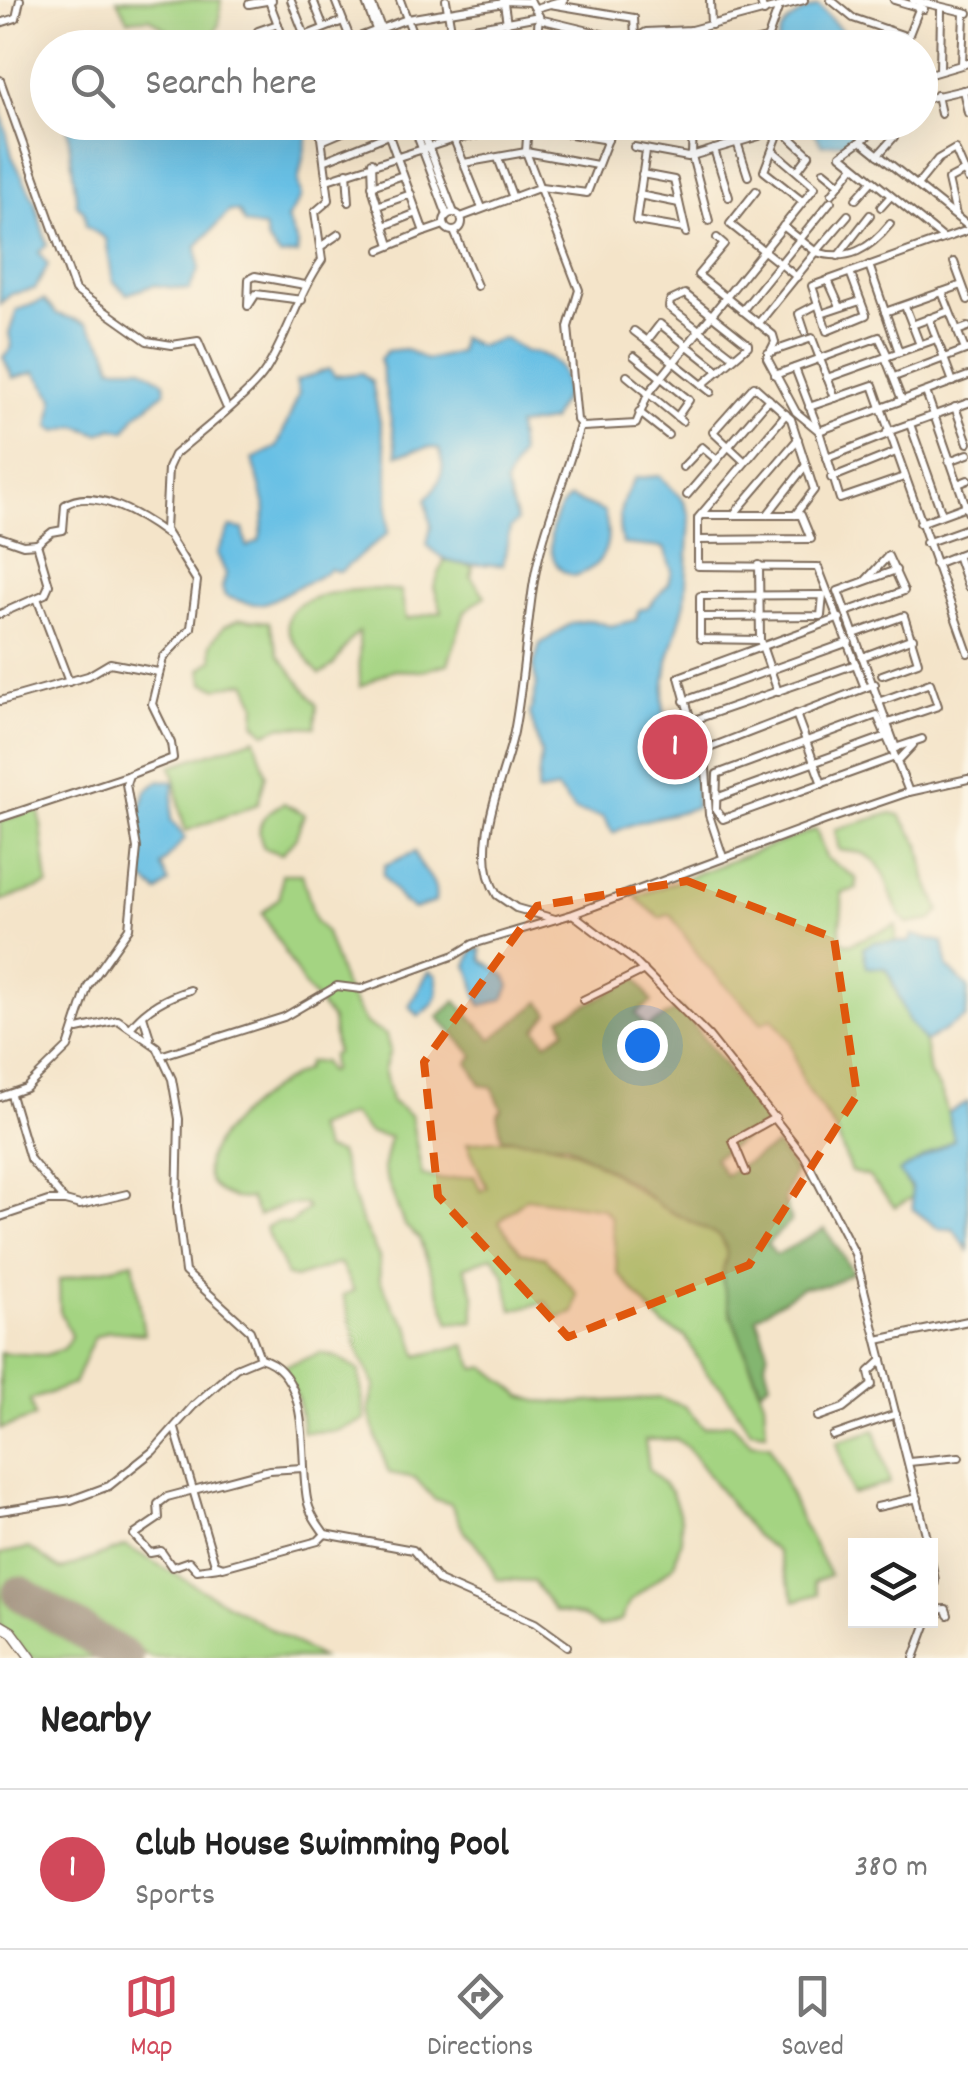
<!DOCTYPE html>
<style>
:root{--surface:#fff;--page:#f2f2f2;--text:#222;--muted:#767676;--line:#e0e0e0;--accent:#d1495b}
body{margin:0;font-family:Dekko,sans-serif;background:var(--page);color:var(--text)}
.controls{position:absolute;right:30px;bottom:30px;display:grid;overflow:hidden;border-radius:0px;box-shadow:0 10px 40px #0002}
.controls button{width:90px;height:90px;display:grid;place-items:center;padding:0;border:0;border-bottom:2px solid var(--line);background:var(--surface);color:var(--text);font:50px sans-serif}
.you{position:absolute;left:642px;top:1045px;width:35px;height:35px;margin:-25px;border:8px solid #fff;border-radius:50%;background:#1a73e8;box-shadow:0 0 0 15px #1a73e833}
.badge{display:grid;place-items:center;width:65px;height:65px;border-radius:50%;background:var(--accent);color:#fff;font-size:32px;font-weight:700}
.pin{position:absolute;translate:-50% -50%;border:5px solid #fff;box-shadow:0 2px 10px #0006}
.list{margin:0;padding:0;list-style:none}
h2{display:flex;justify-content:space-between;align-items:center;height:130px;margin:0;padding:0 40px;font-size:42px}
h2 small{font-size:32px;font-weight:400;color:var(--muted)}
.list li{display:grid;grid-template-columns:65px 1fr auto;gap:30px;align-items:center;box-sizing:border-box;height:160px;padding:0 40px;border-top:2px solid var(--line)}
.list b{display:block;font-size:38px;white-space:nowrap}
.list p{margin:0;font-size:32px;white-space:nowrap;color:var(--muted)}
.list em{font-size:32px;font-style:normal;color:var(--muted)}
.icon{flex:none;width:55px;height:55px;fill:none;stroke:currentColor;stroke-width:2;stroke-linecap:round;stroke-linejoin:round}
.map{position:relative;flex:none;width:968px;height:1658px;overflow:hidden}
.search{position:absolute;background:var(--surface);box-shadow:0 10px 40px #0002;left:30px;right:30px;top:30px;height:110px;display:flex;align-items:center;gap:25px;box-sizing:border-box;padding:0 35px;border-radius:55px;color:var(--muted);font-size:38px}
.sheet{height:290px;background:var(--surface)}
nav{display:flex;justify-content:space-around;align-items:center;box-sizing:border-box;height:140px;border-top:2px solid var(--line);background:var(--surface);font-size:28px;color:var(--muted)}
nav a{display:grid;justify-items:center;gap:5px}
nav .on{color:var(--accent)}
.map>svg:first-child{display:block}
</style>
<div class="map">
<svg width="968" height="1658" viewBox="0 0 968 1658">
<rect width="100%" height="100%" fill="#fcf5e5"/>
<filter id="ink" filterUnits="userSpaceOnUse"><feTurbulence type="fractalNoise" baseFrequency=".01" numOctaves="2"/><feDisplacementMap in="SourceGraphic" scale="20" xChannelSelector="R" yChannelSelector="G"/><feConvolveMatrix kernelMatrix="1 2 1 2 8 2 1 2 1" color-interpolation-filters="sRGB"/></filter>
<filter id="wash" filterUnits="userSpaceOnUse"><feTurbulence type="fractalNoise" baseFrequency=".0048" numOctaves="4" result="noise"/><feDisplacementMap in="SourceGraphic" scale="40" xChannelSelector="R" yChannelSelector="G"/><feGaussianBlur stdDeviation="2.25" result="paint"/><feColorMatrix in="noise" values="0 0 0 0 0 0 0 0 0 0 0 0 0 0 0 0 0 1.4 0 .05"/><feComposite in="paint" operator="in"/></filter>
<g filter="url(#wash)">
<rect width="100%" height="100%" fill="#f4e4c9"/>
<g fill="#a4d482" stroke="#707f50" stroke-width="2.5">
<polygon points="117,0 221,0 219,24 210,43 172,34 150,18 128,20"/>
<path d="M 444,560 L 473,567 L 471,577 L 485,596 L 465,611 L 448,664 L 421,671 L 392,670 L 360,687 L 359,632 C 344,641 342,664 320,674 C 311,668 308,658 301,650 C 247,592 368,585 401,591 L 406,619 L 442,612 L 434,587 Z"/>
<polygon points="240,619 269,622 279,655 317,705 315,727 282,726 265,733 255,723 256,704 246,682 217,688 204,683 201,669 213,660 211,644 224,626"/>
<path d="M 255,738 L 266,774 L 258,804 L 186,831 C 177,809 180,788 171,766 Z"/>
<path d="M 284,803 L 304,814 L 296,837 L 282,854 L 264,848 C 253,826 263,813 284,803 Z"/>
<polygon points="39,808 48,885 0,901 0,821"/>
<path d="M 891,813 L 900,815 L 920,845 L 926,878 L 940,911 L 932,920 L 908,924 C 886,905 892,866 864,854 C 857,851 847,852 839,850 L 835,830 Z"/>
<path d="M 816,829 L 826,858 L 856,878 L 857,889 L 841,893 C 846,911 835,926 843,942 L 850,944 L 896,925 L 896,941 L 863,948 L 874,968 L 886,968 L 889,974 L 908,1020 L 925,1042 L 930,1075 L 941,1091 L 954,1135 L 954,1140 L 900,1172 L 915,1196 L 895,1207 L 868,1176 L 851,1172 L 835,1129 L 803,1083 L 790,1041 L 772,1018 L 762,1023 L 703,962 L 670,914 L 660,918 L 635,897 Z"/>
<path d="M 282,874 L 302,874 L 315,920 L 326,933 L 345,988 L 366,1024 L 386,1035 L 390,1051 L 384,1069 L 391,1101 L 411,1116 L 422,1175 L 443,1180 L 474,1176 L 481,1191 L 487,1188 L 467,1143 C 566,1130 582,1154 659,1205 C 678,1218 702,1225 721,1237 L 729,1259 L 722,1279 L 731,1315 L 764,1401 L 766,1432 L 750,1430 L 722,1388 L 706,1373 L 685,1336 L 664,1326 L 618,1273 L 611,1217 L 602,1208 L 526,1198 L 499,1222 L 521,1252 L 545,1257 L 577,1294 L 574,1313 L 557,1318 L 546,1302 L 512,1310 L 504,1273 L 493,1256 L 464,1267 L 474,1294 L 474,1321 L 450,1323 L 419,1238 L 404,1225 L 383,1169 L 390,1137 L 369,1133 L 351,1114 L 315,1128 L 325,1150 L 339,1153 L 361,1221 L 379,1257 L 380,1280 L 394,1308 L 409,1326 L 418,1356 L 465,1345 L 475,1369 L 486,1367 L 522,1396 L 537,1401 L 573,1403 L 659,1398 L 684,1406 L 704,1428 L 730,1422 L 751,1443 L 770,1445 L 799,1516 L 830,1575 L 814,1582 L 818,1594 L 795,1601 L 777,1552 L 755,1535 L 686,1446 L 676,1439 L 645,1440 L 649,1469 L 672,1493 L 681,1519 L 681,1539 L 674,1565 L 630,1601 L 621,1620 L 599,1627 L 583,1616 L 555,1611 L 533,1581 L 496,1579 L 485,1553 L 464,1532 L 451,1504 L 434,1499 L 415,1478 L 389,1473 C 385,1463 369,1416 369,1410 C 369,1401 373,1394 375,1386 L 360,1356 L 343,1295 L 354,1291 L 340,1263 L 295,1278 L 286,1276 C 282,1256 269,1245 266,1227 L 278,1222 L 290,1224 L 308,1209 L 305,1204 L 284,1205 L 258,1216 L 250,1198 C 237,1200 224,1197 214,1187 C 180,1150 275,1082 305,1070 L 308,1062 L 323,1062 L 328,1072 L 332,1070 L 331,1056 L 336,1053 L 332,1020 L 304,985 L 262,913 L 280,897 Z"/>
<polygon points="133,1262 144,1334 109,1331 94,1337 74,1384 30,1400 35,1417 0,1429 0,1353 45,1355 64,1349 71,1336 60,1311 59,1280"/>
<polygon points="321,1353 339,1358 359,1371 365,1420 336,1431 303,1432 298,1398 282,1367"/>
<polygon points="875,1430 890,1483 852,1494 837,1442"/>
<polygon points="126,1546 321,1658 152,1658 136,1649 132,1654 51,1605 51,1596 27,1582 13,1606 36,1620 44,1616 112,1658 30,1658 0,1625 0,1554 29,1548 61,1570"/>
</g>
<path fill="#83b670" stroke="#5f7047" stroke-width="2.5" d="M 637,978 L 652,1002 L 636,1013 L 646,1027 L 680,1008 L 769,1123 L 714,1158 L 725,1175 L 777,1145 L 795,1171 L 784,1200 L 791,1221 L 767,1244 L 776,1255 L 825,1229 L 853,1272 L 829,1285 L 803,1287 L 756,1317 L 768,1350 L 765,1363 L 770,1382 L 761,1390 C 747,1354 731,1320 723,1282 C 719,1261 734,1261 721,1237 L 660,1206 L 636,1186 L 566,1144 L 502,1138 L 497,1115 L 502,1109 L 492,1087 L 481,1085 L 468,1063 L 474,1056 L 438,1017 L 456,1001 L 492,1039 L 540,1002 L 549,1013 L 536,1029 L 547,1043 L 565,1030 L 561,1018 Z"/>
<g fill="#68c0e5" stroke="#527582" stroke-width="2.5">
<path d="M 818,6 L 855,44 L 867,47 L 777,47 C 778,23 797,14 818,6 Z"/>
<polygon points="0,105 12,156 35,202 47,245 39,252 48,265 35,289 11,294 0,304"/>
<polygon points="67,123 310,123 298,182 301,197 287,219 298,245 297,254 280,256 268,242 264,228 245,224 239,212 230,211 197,246 199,269 189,290 154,285 127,294 113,281 106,239 86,226 84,211 77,205"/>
<polygon points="809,123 809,122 874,123 844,142 822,145"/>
<polygon points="44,300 57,314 87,323 107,349 112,367 141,367 164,382 165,392 136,415 125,431 112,428 99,434 77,426 58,431 50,427 54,398 35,372 13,378 3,357 12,347 9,333 17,310"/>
<path d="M 461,337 L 479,346 L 505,338 L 525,352 C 547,351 567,366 565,392 C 564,400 555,412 551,421 L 517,426 L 520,454 L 505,484 L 517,521 L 510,528 L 503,565 C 471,563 451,571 427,545 L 431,526 L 426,499 C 440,485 447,468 439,449 L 429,447 L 397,455 L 380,359 L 387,351 L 405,349 L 427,360 L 459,352 Z"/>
<path d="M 329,369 L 335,376 L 362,373 L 372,382 L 388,462 L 388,533 L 340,572 L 329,569 C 317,580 307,582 293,589 C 260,607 260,608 225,596 L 222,588 L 226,574 L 217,553 L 230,527 L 243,529 L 247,547 L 259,541 L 266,510 L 253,459 L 277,447 L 299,394 L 296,381 Z"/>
<path d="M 660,476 L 683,500 L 690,516 L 685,603 L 668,661 L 663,701 L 667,739 L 673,737 L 680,755 L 674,759 L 696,752 L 696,807 C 666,818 641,817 613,833 L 603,817 L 575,811 L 557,789 L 537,793 L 541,754 L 530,714 L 537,685 L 533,668 L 540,644 L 572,623 L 591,620 L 610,626 L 636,620 L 639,610 L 648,607 L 669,583 L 672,571 L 664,548 L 623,544 C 614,519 622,500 635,478 Z"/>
<path d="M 570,498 L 604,512 C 613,541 606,567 574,576 C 540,568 547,515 570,498 Z"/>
<polygon points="160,780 174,782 171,820 185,838 161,866 169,883 158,892 144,880 139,814 146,791"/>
<path d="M 415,852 C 420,874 439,876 435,902 L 414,909 L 403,902 L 383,875 L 385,865 Z"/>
<polygon points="913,935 943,942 948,968 968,987 966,1017 925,1042 908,1020 889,973 885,968 867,967 863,948 874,942 909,942"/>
<path d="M 481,949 L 482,960 L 506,976 L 510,986 L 504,999 L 482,1006 C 472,994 477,980 467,966 L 473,950 Z"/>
<path d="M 429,971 L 436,975 C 441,996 436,1004 419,1016 L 409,1006 Z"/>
<polygon points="968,1102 968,1250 953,1229 939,1229 913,1209 911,1187 899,1172 954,1140 948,1113"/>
</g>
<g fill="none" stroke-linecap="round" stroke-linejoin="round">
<polyline stroke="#988774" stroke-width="35" points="20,1593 126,1658"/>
</g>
</g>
<g filter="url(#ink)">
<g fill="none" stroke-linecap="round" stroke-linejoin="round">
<g stroke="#7c6b5a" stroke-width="10">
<g id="street">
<polyline points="291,0 305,36"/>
<polyline points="313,0 324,28"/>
<polyline points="335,0 354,48"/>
<polyline points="365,0 383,48"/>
<polyline points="370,0 389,48"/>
<polyline points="400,0 418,48"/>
<polyline points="446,0 454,48"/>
<polyline points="530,0 539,16 536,48"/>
<polyline points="710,0 711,25"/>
<polyline points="760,0 764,12"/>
<polyline points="831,0 853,18 908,37 921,4"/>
<polyline points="894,0 924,9"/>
<polyline points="913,0 968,13"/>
<polyline points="269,1 285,43"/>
<polyline points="503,1 531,2"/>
<polyline points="249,4 272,0"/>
<polyline points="550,4 634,18 635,36"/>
<polyline points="536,8 564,0"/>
<polyline points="539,19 631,41 632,48"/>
<polyline points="0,23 16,18 20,0"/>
<polyline points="691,30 692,48"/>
<polyline points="258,31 278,24"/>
<polyline points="452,32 539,16"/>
<polyline points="415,41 452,34"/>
<polyline points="631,41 646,32 691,30 804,0"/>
<polyline points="537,42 563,48"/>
<polyline points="274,48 343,21"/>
<polyline points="330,48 407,19 504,3 507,23"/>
<polyline points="484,48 537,39"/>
<polyline points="728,48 766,39"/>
<polyline points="764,48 778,9"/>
<polyline points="962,64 964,13"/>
<polyline points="940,70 941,10"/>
<polyline points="920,77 968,63"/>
<polyline points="0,80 75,290 147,341 172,345 198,341 226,406"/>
<polyline points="963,90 968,113"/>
<polyline points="937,95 941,114"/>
<polyline points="920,100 968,89"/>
<polyline points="384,122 424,232 444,225"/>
<polyline points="412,122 447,215"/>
<polyline points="419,122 454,213"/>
<polyline points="447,122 482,208"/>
<polyline points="528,122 526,152 579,290 568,327 577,420 583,427 636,424 648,394 815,187 773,151"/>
<polyline points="693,122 692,156 709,221"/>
<polyline points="783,122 764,171 802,201"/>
<polyline points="887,122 841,155 942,237"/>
<polyline points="781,129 809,155 797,171"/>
<polyline points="693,131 724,122"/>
<polyline points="324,140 366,122"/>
<polyline points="861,141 968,226"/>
<polyline points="737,142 748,176"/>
<polyline points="634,147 688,157 759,136 760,122"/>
<polyline points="714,149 729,197"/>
<polyline points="646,151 636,221 684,229"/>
<polyline points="878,155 894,137 886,123"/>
<polyline points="498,158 513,198"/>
<polyline points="326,160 388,135"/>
<polyline points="372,162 373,191 390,245"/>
<polyline points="464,163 526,152 597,165"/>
<polyline points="824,171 840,184"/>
<polyline points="347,172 349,202"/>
<polyline points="642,174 674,180 686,233"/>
<polyline points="327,180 454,139 528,127 608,140"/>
<polyline points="917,185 938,159 955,149 968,179"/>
<polyline points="372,186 403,175"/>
<polyline points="756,191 730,224 797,277"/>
<polyline points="832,194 854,166"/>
<polyline points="639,195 679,203"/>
<polyline points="856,199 871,182"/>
<polyline points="377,206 411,194"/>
<polyline points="881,207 890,197"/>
<circle cx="453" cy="222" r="9"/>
<path d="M 848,215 L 816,252 C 848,262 870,249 890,224"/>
<polyline points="956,215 948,180 965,171"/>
<polyline points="461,217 541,187 587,193 612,129"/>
<polyline points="384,226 417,213"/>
<polyline points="454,231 477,286"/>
<polyline points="717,238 724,244 698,275 773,335 775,342 767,358 796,412 819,431 840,499 904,477"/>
<polyline points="320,247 339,234"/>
<polyline points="380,250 424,232"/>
<polyline points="838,256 870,215"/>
<polyline points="954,262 968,300"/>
<polyline points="869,265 899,352"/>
<polyline points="850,272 866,315 827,331 812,286 968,230"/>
<polyline points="828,280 840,307"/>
<polyline points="942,292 965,350"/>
<polyline points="249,305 256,294 302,300"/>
<polyline points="248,306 249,279 255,276 305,285"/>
<polyline points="905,306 920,345"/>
<polyline points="742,311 831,201"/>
<polyline points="885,312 962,285"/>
<polyline points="821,314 860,301"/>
<polyline points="929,318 953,382"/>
<polyline points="758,324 816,252 783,226"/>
<polyline points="912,325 949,311"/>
<polyline points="634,331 647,341"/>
<polyline points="957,331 968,327"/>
<polyline points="805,332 799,314 818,304"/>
<polyline points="768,353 812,338 835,398"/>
<polyline points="634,356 689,400 677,417"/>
<polyline points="885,357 902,400"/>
<polyline points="795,368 819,431 968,376"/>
<polyline points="775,375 879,337 888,356"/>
<polyline points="627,376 682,421"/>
<polyline points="894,377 968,349"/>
<polyline points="827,378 936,339"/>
<polyline points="702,385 748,346 748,344 685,294 670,301 669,307 734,357"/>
<polyline points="711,392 647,341 660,324 719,371"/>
<polyline points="926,392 968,512"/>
<polyline points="809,407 873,385 968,653"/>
<polyline points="955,407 968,443"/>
<polyline points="639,412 668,435"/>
<polyline points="786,414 698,518 698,566 818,567 865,688"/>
<polyline points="910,424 942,514"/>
<polyline points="887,432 968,403"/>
<polyline points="827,458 888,434"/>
<polyline points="949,461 968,454"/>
<polyline points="745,462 713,432 754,386 791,419 814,490 795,515"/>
<polyline points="683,467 702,447 717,460"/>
<polyline points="831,478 896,452"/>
<polyline points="958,484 968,480"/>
<polyline points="687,495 769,399"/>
<polyline points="734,514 798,439"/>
<polyline points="767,515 806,465"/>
<polyline points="920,523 966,506"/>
<polyline points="0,537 23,545 37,544"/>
<polyline points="698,540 811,539 801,515 701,515"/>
<polyline points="926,543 968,528"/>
<polyline points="957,555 968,587"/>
<polyline points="935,564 968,551"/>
<polyline points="759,565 760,640 778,692"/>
<polyline points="896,570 838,591 896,748"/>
<polyline points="37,598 69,682"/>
<polyline points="846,612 904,591 888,556 866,580"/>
<path d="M 0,614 L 45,594 L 49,585 L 37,544 L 52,532 L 63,530 L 65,505 C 93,486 142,516 166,534"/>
<polyline points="700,617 821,616 823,595 700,596 700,637 701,639 760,640"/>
<polyline points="840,618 679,677 691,721 856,664"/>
<polyline points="854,634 904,616 918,662 882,675"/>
<polyline points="862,657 913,638"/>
<polyline points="0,701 88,676 110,663 158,672"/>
<polyline points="684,701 849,642"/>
<polyline points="881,701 930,683 938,706 888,723"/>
<polyline points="796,714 822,784"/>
<polyline points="892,749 877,715 717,774 716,810 723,819 895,757"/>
<polyline points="897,762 913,745"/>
<polyline points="909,792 892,749 922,739"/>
<polyline points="716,798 887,736"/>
<polyline points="0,818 127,776"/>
<polyline points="723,857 709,815 705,754 709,748 875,684"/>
<polyline points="574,915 633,960 709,1036 805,1157 855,1254 929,1546"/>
<path d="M 555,919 L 516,908 L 497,895 C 468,848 504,780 514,732 C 523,685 526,635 533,587 C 541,531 566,480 580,425"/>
<polyline points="583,1000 644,970"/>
<polyline points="143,1016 150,1038"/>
<path d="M 131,1027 C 147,1007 167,997 190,990"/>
<polyline points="163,1055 284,1017 337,986 361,989 455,955 473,944 573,914 824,821 909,792 968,779"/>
<polyline points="11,1095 30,1159 65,1201 80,1205 127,1194"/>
<path d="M 0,1097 L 26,1088 L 68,1047 L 88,986 L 129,928 L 137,848 L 126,784 L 129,775 L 173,758 L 171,743 L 152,704 L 163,658 L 191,628 L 197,581 L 165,530 L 168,468 L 174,455 C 197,435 252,393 266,370 C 288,334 299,293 322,260 L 315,212 L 329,200 L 319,122"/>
<polyline points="746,1172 733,1141 776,1117"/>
<polyline points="0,1217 48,1201 65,1201"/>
<polyline points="877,1340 968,1321"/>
<path d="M 260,1358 C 313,1373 299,1457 307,1499 C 309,1512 317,1523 325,1534 L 413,1550 L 439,1581 L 535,1623 L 567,1646"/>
<polyline points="818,1417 843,1408 872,1385 869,1372 882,1360"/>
<polyline points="175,1429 215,1564 223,1567 318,1541 325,1534"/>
<polyline points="833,1436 896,1414"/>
<polyline points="909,1462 959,1457"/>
<polyline points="877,1507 918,1498"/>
<polyline points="0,1511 71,1500 109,1486 153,1451 193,1406 236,1368 260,1358 250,1331 185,1272 177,1206 179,1119 172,1079 157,1047 118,1020 78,1029"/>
<polyline points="930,1555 935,1580 930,1608"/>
<polyline points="219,1567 197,1570 189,1561 172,1567 161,1551 150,1553 134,1535 159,1518 158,1504 167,1497 269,1470 303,1468"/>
<polyline points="930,1610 946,1609 948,1615"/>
<polyline points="914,1658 928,1620"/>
</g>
</g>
<g stroke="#7c6b5a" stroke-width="12">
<polyline id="secondary" points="0,1625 12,1632 31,1658"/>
</g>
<use href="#street" stroke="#fff" stroke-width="6"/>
<use href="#secondary" stroke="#fff" stroke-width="9"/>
</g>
</g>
<path fill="#df570d" fill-opacity="0.2" stroke="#df570d" stroke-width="8" stroke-dasharray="20 12" stroke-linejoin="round" d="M 687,881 L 834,938 L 857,1095 L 749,1265 L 568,1337 L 438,1196 L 424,1062 L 537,906 Z"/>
</svg>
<div class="controls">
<button><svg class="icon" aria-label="layers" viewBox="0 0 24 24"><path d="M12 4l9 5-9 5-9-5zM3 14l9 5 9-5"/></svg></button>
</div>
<div class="you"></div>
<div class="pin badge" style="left:675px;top:747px">1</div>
<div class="search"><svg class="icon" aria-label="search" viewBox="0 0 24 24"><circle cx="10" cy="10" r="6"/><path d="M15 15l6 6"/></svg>Search here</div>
</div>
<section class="sheet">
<h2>Nearby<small></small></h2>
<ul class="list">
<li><span class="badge">1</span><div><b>Club House Swimming Pool</b><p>Sports</p></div><em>380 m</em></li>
</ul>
</section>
<nav>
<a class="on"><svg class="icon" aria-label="map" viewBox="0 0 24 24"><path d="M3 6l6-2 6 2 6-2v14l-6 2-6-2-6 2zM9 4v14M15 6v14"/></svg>Map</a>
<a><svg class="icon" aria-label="directions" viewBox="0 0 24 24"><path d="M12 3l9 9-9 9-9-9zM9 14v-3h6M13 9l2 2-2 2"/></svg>Directions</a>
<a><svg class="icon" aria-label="saved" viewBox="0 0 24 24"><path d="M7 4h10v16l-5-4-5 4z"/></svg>Saved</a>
</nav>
